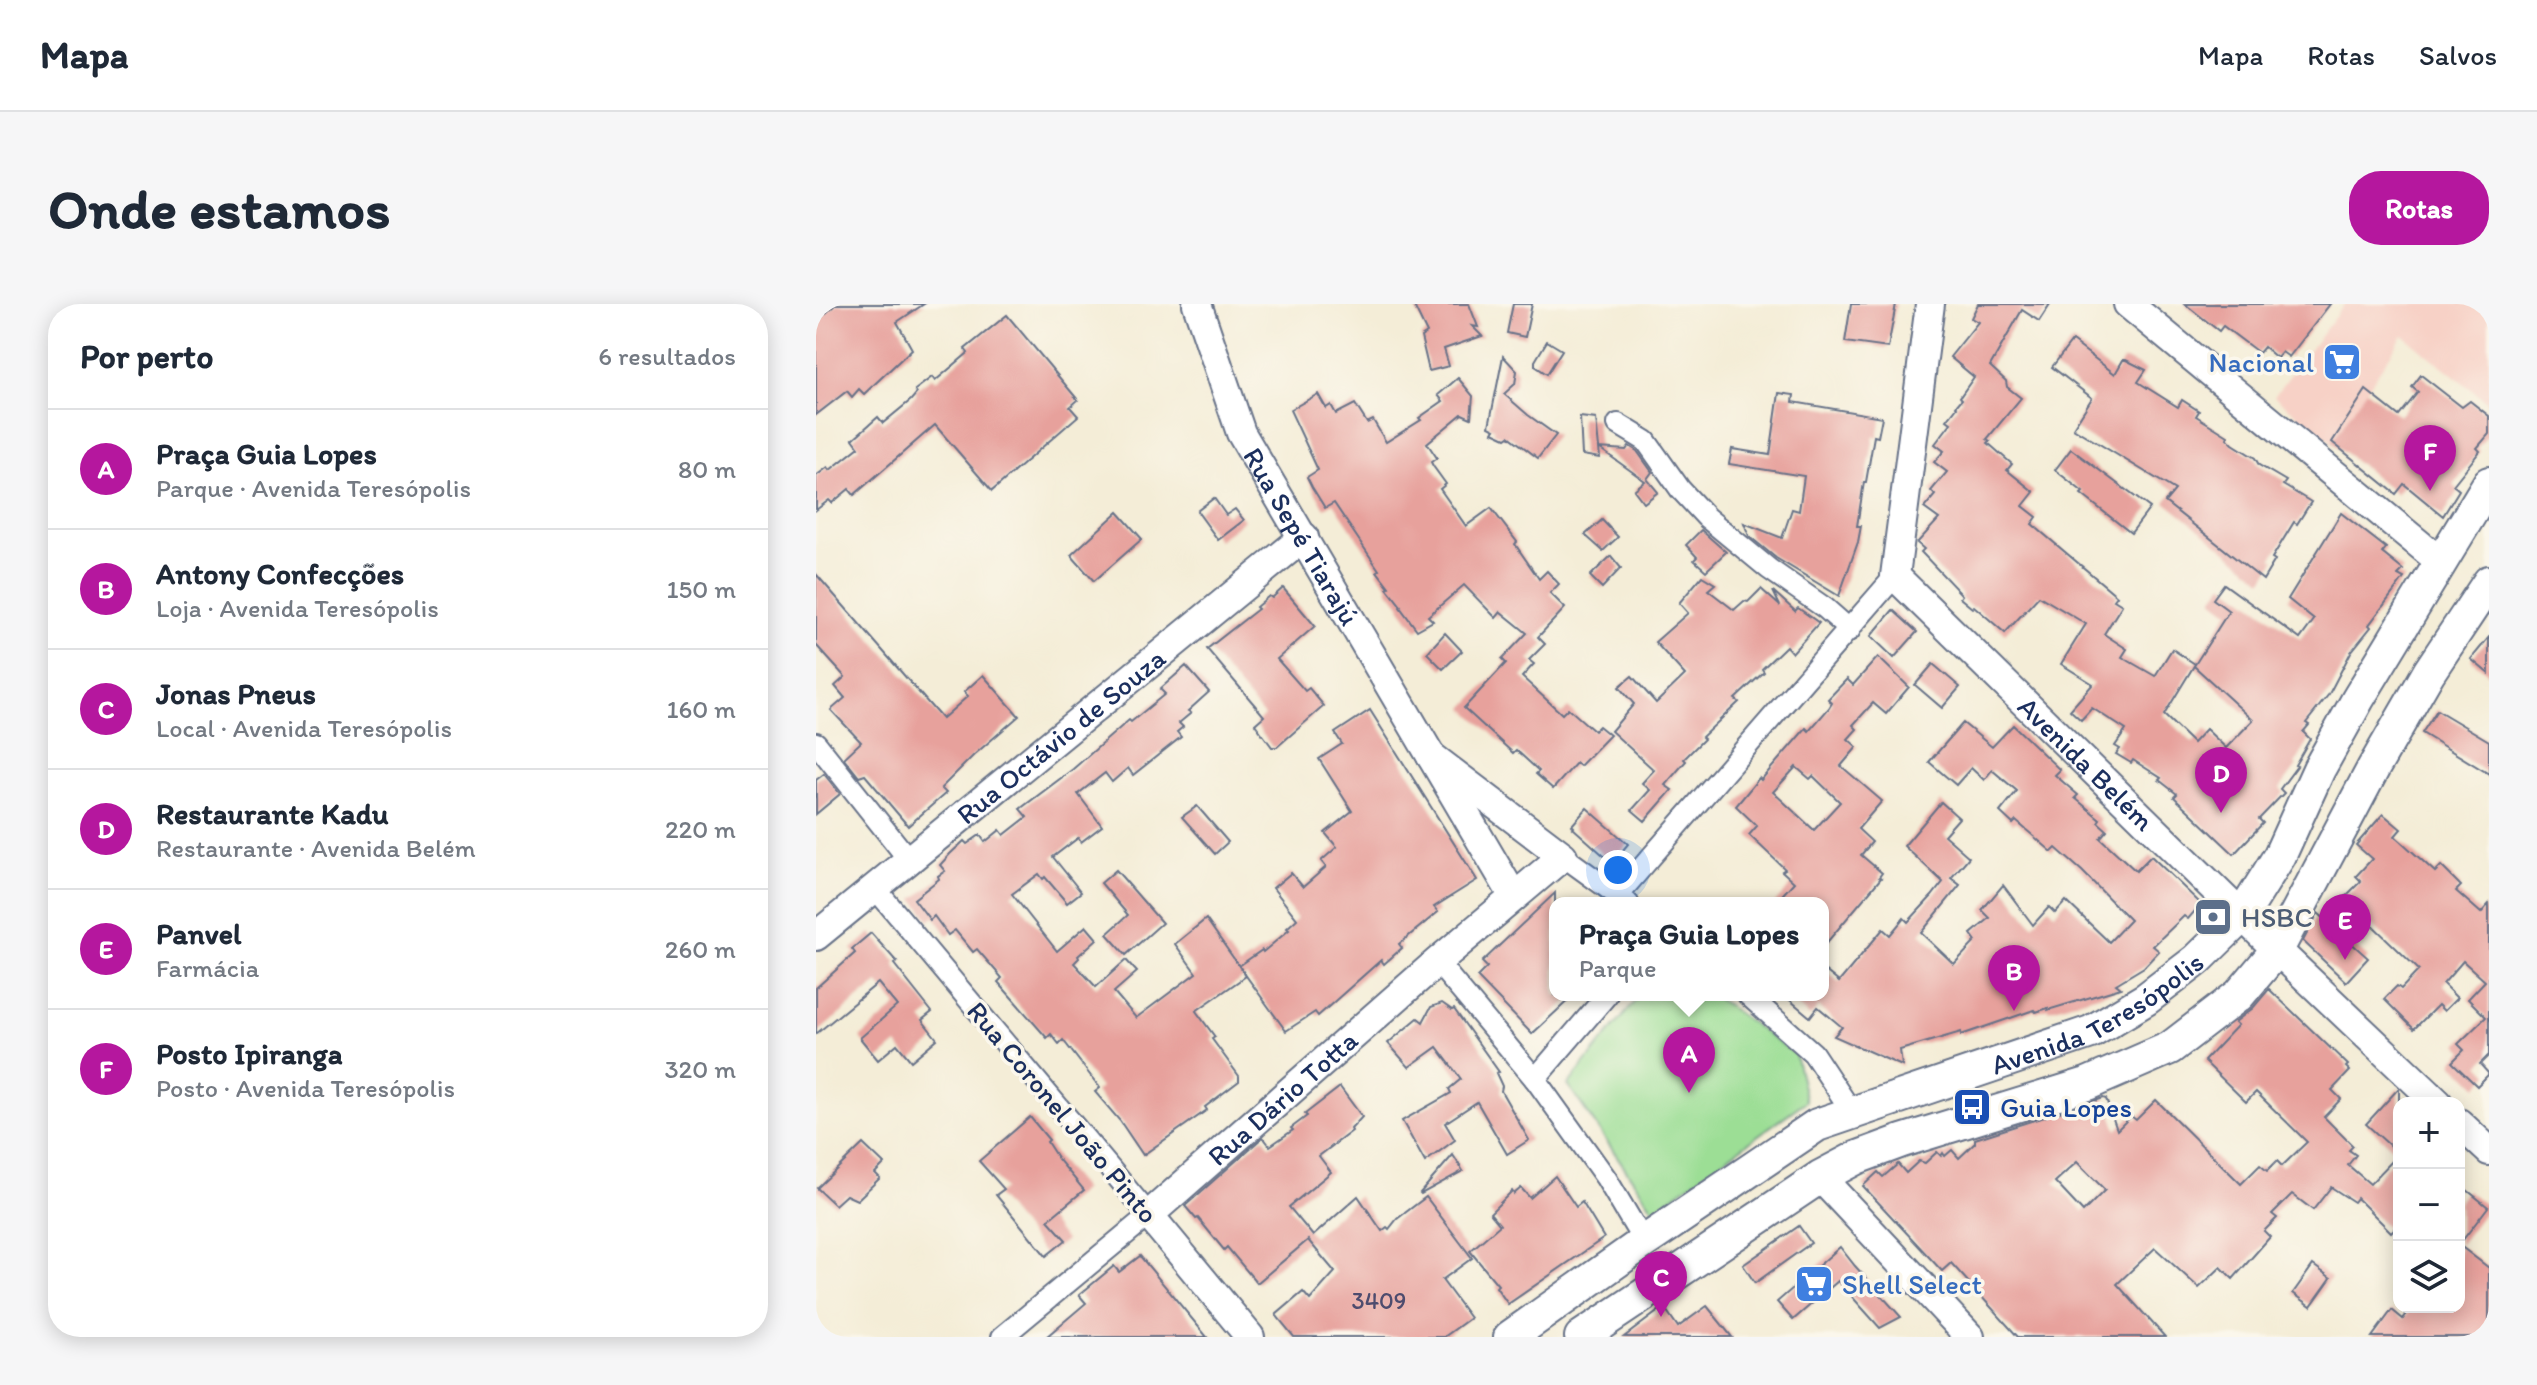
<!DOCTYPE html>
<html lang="pt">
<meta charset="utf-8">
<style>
:root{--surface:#fff;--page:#f6f6f7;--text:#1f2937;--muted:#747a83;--line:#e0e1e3;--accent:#b5179e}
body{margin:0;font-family:Itim,sans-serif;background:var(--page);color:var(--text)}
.controls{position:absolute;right:24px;bottom:24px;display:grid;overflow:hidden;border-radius:16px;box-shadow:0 4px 20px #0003}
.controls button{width:72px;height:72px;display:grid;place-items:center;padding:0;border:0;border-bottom:2px solid var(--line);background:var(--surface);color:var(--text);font:40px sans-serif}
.you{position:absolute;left:802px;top:566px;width:28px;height:28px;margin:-20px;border:6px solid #fff;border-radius:50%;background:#1a73e8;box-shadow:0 0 0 12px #1a73e833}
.badge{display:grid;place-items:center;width:52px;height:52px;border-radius:50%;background:var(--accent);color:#fff;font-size:26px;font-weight:700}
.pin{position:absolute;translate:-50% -66px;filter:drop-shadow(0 2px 4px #0008)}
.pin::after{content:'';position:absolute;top:42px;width:28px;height:24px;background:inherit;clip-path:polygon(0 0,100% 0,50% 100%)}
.popup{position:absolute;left:733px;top:593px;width:280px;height:104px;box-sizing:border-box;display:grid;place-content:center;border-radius:16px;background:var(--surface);filter:drop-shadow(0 2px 6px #0005);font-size:26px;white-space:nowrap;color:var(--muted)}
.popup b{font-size:30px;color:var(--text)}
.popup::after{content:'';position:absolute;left:50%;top:100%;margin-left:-16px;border:16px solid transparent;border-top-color:var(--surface)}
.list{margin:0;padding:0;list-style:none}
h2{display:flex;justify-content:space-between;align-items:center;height:104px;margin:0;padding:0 32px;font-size:34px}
h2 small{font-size:26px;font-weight:400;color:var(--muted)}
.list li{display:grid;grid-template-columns:52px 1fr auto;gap:24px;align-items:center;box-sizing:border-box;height:120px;padding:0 32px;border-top:2px solid var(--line)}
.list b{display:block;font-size:30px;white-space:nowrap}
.list p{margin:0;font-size:26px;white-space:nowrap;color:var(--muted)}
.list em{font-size:26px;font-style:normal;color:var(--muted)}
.icon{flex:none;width:44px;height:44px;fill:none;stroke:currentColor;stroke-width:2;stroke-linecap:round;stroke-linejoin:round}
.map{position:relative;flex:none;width:1673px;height:1033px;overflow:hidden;border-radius:32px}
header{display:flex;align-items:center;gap:48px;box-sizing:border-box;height:112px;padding:0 40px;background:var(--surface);border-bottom:2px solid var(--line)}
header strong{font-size:38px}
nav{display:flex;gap:44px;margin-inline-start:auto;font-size:28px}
.intro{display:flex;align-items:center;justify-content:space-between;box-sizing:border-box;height:192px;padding:0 48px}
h1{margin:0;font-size:56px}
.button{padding:20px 36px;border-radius:32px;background:var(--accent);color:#fff;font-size:28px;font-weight:700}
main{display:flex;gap:48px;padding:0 48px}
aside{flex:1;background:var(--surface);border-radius:32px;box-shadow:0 4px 20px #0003}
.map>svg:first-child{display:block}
</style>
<header>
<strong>Mapa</strong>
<nav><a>Mapa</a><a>Rotas</a><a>Salvos</a></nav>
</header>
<div class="intro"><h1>Onde estamos</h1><a class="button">Rotas</a></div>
<main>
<aside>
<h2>Por perto<small>6 resultados</small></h2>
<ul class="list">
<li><span class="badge">A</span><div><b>Praça Guia Lopes</b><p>Parque · Avenida Teresópolis</p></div><em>80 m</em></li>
<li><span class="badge">B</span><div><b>Antony Confecções</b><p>Loja · Avenida Teresópolis</p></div><em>150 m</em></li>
<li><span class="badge">C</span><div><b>Jonas Pneus</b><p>Local · Avenida Teresópolis</p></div><em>160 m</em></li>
<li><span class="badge">D</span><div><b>Restaurante Kadu</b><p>Restaurante · Avenida Belém</p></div><em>220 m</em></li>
<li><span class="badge">E</span><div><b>Panvel</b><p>Farmácia</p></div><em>260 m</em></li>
<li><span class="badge">F</span><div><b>Posto Ipiranga</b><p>Posto · Avenida Teresópolis</p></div><em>320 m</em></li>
</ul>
</aside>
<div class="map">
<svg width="1673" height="1033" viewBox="0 0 1673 1033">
<rect width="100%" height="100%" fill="#fbf7ec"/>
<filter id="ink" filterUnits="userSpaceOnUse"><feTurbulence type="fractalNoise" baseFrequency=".0125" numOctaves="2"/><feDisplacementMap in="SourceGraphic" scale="16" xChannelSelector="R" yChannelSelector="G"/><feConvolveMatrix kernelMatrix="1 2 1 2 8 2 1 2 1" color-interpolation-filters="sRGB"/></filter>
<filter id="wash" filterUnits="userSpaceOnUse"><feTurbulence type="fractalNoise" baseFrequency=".006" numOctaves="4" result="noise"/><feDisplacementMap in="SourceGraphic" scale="32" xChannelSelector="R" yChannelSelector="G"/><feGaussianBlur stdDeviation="1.8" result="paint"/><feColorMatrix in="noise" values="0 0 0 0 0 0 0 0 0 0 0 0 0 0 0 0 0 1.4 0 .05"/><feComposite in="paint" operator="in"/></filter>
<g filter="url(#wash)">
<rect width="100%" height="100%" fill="#f4edd7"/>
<polygon fill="#f7d1c6" points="1529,0 1673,0 1673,99 1587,31 1516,138 1458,92"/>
<polygon fill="#9cde95" stroke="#5c867a" stroke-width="2" points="824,691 896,691 979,750 990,797 838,906 752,781"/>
<g id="blocks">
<g fill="#e7a19c" fill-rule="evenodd">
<polygon points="20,0 108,0 81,18 96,45 48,90 43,85 36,93 31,87 0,111 0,18"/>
<polygon points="597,0 653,0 662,23 656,22 666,32 628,45 633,62 613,67 605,33 611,29"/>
<polygon points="697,0 716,0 709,33 691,29"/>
<polygon points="1035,0 1080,0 1072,44 1029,38"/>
<polygon points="1162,0 1234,0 1223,17 1206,6 1174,62 1190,77 1191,83 1205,94 1171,135 1174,137 1172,139 1196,160 1191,166 1218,188 1207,202 1221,213 1216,220 1301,292 1298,296 1306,301 1288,330 1311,345 1306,353 1339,372 1356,345 1379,360 1348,411 1377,439 1390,425 1410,444 1437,416 1378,362 1413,307 1397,295 1408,280 1484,335 1498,316 1472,295 1525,209 1570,244 1566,249 1587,266 1582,271 1588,274 1553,321 1555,323 1535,348 1513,390 1490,419 1493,421 1487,428 1494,435 1479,461 1481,462 1464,485 1468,489 1443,515 1447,519 1418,550 1358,493 1361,490 1343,476 1345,474 1317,456 1315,459 1300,450 1304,445 1299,442 1310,426 1276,404 1265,416 1254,406 1277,380 1245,360 1270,320 1223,292 1189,329 1158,302 1156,304 1144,294 1146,291 1105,248 1108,245 1101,239 1123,215 1108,204 1119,191 1115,187 1131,168 1118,158 1128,147 1119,140 1135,119 1131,116 1141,103 1140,102 1146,95 1144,93 1158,73 1134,53 1162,18 1155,14"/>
<polygon points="1369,0 1514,0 1473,53 1466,48 1461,54 1448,43 1443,49 1407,22 1403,27"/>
<polygon points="191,11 262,96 254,103 262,112 176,187 119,121 38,191 33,185 16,199 13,196 0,206 0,172 12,163 14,166 43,143 37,135 62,113 67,119 95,96 101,89 99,86 116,73 119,77 152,49 149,45"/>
<polygon points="731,37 746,46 731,70 719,62 719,57"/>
<polygon points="1256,37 1299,70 1307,56 1310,56 1330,66 1322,78 1362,103 1366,96 1383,107 1380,112 1412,132 1411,134 1417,140 1439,154 1443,161 1470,177 1467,181 1495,198 1481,220 1478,218 1456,254 1459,256 1447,276 1349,198 1359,186 1257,124 1276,94 1236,63"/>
<polygon points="687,52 701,67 699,80 688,90 712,111 740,131 722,154 693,132 690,134 677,128 679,125 673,122"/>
<polygon points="1605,71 1646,103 1654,97 1673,112 1673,130 1661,144 1664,147 1637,181 1643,186 1627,212 1588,180 1580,190 1516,138 1550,86 1583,112 1602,88 1596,83"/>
<polygon points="642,74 657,92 655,114 646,110 611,139 621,154 615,158 617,162 630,180 624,185 650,222 675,204 701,238 699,240 723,275 731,267 743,280 734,289 749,304 722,333 729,340 713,356 718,360 706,373 746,410 752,404 778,427 783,422 794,431 764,462 760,459 737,485 720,470 723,467 700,446 697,449 648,404 690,359 686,355 711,329 685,308 680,314 648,281 612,312 617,317 601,326 584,303 585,302 571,284 573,283 561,267 563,266 518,199 509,204 496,183 491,173 502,166 474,106 502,90 510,104 515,101 520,110 539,100 551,119 557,116 570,138 605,116 603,114 627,97 622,91"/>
<polygon points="963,89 978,91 977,98 1066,113 1062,133 1058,132 1050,178 1048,178 1041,222 1045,222 1042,238 1023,292 960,254 933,232 928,219 966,234 976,205 983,207 988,172 913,160 916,145 954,151"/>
<polygon points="764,113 780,115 783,144 810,146 813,142 821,147 836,168 831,175 842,188 828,199 818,186 829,177 783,144 784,154 766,151"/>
<polygon points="1255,145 1334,204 1315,229 1265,190 1267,188 1239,166"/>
<polygon points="398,194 410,211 419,205 428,216 402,236 381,207"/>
<polygon points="302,208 326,235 278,277 255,251"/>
<polygon points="786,216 802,233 787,247 769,231"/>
<polygon points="885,226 910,248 890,267 878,256 881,253 870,241"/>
<polygon points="795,252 805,264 786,284 774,272"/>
<polygon points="0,270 126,415 152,392 148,388 167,371 203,412 158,451 125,484 130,489 92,522 49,471 43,473 28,454 45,438 15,406 29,394 19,382 29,373 0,341"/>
<polygon points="886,272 899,280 892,286 918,306 928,297 932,298 945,285 964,302 957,287 979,307 982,304 1003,319 976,349 970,342 946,365 948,368 919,395 923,398 886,433 888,435 868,455 870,457 849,481 856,486 829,517 816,506 834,486 826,479 838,466 795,427 818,400 803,383 816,372 840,399 869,371 839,338 872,309 863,299"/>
<polygon points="467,284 499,322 461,355 489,387 493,384 508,402 461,443 456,443 439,420 448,412 391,345 442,305 440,303 453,292 456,294"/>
<polygon points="1077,306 1101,328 1078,354 1055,332"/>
<polygon points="629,329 646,347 627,365 611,349"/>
<polygon points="1673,333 1673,370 1655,355"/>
<path d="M 1062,353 L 1093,383 L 1070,410 L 1057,399 L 1037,421 L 1041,425 L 1032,435 L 1041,443 L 1025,462 L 1066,497 L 1042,525 L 1056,538 L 1045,551 L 1066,569 L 1063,573 L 1065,574 L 1007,643 L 1007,599 L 959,599 L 978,578 L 966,567 L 969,565 L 933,531 L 941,522 L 920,502 L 943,474 L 945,476 L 990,424 L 993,427 L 1013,404 L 1016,399 L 1012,395 L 1031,375 L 1037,381 ZM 980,463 L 994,475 L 997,472 L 1024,498 L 998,526 L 957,488 Z"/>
<polygon points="1117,360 1144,383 1126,404 1099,381"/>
<polygon points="370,362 393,388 372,407 375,409 363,419 367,423 361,428 365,433 317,471 312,464 296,478 289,469 262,490 286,522 265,538 262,534 237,553 265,588 251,599 229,573 227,575 223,570 196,590 241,647 270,622 281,635 262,652 263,654 258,659 280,683 310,656 321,668 298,688 320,714 380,669 359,640 390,615 430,672 380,707 399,733 396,735 423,772 423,777 389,803 391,806 327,851 304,817 279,788 284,784 247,736 243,740 235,730 231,734 182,678 186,674 161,645 157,648 139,626 132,631 118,612 114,616 98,595 123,575 122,572 129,567 124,561 134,550 148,537 151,540 164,531 169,538 184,526 188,531 211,513 204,505 257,465 313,416 315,418 349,390 344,385"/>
<polygon points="554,406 661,576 618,603 622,608 583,640 586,644 568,660 565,656 502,712 499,708 470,727 423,662 446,646 447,648 473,626 471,624 481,615 457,584 475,569 487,583 510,563 505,557 521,543 509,529 536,507 503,455 526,440 519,429"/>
<polygon points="1621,406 1673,437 1673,470 1606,429"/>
<polygon points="1147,419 1176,443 1197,421 1244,466 1239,471 1262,491 1259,494 1284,515 1282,518 1291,526 1284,534 1320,567 1335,552 1385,600 1372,615 1368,612 1337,642 1343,647 1328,663 1300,680 1305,684 1232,706 1232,704 1220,708 1218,706 1145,731 1145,728 1084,746 1086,762 1018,732 1026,723 1002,703 994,713 968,691 1007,691 1007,665 1023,678 1067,625 1074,631 1088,614 1092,618 1116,592 1127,578 1088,542 1125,498 1143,514 1128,531 1153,553 1135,574 1144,581 1105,629 1138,660 1160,637 1155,630 1174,614 1166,606 1187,581 1217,621 1233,603 1239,609 1250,597 1293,638 1314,616 1266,567 1240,544 1236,548 1200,517 1197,520 1184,508 1201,487 1176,466 1168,476 1155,464 1140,481 1113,458"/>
<polygon points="8,470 24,490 0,510 0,476"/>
<polygon points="381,502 412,538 399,550 366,513"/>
<polygon points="771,504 812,540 796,559 757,524 758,523 756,521"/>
<polygon points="1567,510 1585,525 1579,532 1619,568 1625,562 1645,582 1640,587 1665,609 1673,600 1673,751 1664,760 1673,770 1661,782 1636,758 1648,746 1642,740 1670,713 1652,695 1669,677 1647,657 1627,680 1641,694 1628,707 1622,701 1598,725 1568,695 1581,682 1585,685 1603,666 1528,594 1545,577 1540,572 1556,555 1540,541"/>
<polygon points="300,566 346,619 310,651 291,630 312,611 285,579"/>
<polygon points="739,589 739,691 758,691 716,730 661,673 671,663 666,658"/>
<polygon points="1502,609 1552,654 1530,678 1487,637"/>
<polygon points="55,629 81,658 78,660 116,708 106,716 121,735 95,757 81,740 62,756 44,734 81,702 62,679 0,730 0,684 39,649 36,645"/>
<path d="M 1453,685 L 1532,761 L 1530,763 L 1534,767 L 1516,786 L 1525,795 L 1508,813 L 1537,842 L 1533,846 L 1540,851 L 1532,861 L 1554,880 L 1583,850 L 1583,920 L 1575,928 L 1541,894 L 1538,898 L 1515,883 L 1497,906 L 1476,890 L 1456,910 L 1461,914 L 1448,927 L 1454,933 L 1417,975 L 1405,963 L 1383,984 L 1339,944 L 1301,980 L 1349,1033 L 1202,1033 L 1135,959 L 1126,967 L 1047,882 L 1062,868 L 1067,873 L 1082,860 L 1090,869 L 1103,857 L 1109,859 L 1121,848 L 1125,852 L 1127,849 L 1129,852 L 1136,846 L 1143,854 L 1159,839 L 1159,835 L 1287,794 L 1290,795 L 1301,826 L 1315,812 L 1320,816 L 1340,796 L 1425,880 L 1444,861 L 1451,867 L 1461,857 L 1466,862 L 1491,838 L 1440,788 L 1430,798 L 1388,757 L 1422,721 L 1419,718 L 1437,704 ZM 1261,858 L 1289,886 L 1267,908 L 1239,878 Z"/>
<polygon points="626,699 636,706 638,705 683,768 680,769 686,782 685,787 713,836 691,850 661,798 629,819 639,836 609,858 586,817 635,789 633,785 645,775 621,743 593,763 572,739 602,714 607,718 615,703"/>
<polygon points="524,783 546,813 535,825 536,827 503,852 515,868 473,903 497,932 542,892 566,927 571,923 573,925 581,915 610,893 656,954 626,976 654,1014 628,1033 478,1033 460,1011 487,988 494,996 519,968 492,936 441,979 411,943 408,946 382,914 380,915 369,902 447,833 454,842 477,826 475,824 491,812 489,810"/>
<polygon points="1582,785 1583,785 1583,850 1550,820"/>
<polygon points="214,813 233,836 231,838 242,855 268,886 232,916 250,936 230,952 180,891 188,885 163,857"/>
<polygon points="47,840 68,860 59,869 64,874 41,896 30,891 19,901 1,884"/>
<polygon points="637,851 647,867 605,890 604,889"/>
<polygon points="739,872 760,903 766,898 788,934 692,1000 680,983 682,981 654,947 684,921 674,909 696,887 698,890 705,884 714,894"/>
<polygon points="1651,886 1672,903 1643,941 1673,964 1673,1033 1556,1033 1576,1006 1587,1015 1596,1003 1643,1003 1643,896"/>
<polygon points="983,922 995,939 939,979 927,961"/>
<polygon points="1024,943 1039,962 1085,1013 1064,1024 1022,977 977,1016 961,998"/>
<polygon points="324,952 391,1033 230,1033 270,999 263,991 298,962 303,968"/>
<polygon points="1497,961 1515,974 1495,1002 1477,989"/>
<polygon points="891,1002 916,1033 808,1033 848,1003 862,1023"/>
</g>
</g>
</g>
<g filter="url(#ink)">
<use href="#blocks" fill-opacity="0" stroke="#677288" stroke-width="2"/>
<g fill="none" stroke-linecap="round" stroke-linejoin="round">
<g stroke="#677288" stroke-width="24">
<g id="street">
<polyline points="802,120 830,137 864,185 890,213 953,265 1009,304 1034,326"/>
<polyline points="0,439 93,556"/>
<polyline points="747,552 812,599"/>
<polyline points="59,584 333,911 186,1033"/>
<polyline points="802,591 1079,272"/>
<polyline points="621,658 719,775 790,874 828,938"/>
<polyline points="932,691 997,749 1036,808"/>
<polyline points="719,775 791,691"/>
</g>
</g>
<g stroke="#677288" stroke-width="32">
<g id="secondary">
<path id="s1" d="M 381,0 L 425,129 L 698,593"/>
<path id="s2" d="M 1114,0 L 1079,272 L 1461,646 L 1622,799"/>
<polyline points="1312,0 1626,259"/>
<path id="s3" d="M 0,632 L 488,233"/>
<polyline points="1643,819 1673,847"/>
<polyline points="1004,873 1154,1033"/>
<path id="s4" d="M 434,1033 L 333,911 L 621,658 L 747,552 L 615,452"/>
</g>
</g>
<g stroke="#677288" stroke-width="36">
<g id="primary">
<path id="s5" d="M 694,1033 L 828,938 L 1001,821 L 1275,728 L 1330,695 L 1381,656 L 1426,612 L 1464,551 L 1503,465 L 1542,395 L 1673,179"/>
<polyline points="765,1033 1004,873 1040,854 1086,837 1271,780 1354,744 1423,691 1461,646 1558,463 1613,368 1673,278"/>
</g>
</g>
<use href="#street" stroke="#fff" stroke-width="20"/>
<use href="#secondary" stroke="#fff" stroke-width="28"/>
<use href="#primary" stroke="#fff" stroke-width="32"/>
</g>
</g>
<defs>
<g id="supermarket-square" transform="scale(2)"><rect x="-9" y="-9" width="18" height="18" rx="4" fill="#3f7fe0" stroke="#fbf7ec"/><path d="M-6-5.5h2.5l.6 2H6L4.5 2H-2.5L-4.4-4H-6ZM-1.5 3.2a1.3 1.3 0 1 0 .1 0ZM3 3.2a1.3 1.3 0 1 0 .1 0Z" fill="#fff"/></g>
<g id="bank-square" transform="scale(2)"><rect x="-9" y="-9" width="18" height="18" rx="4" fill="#5c6f8a" stroke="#fbf7ec"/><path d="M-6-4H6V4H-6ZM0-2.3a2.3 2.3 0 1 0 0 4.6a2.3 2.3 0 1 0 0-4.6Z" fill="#fff"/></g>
<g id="bus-square" transform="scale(2)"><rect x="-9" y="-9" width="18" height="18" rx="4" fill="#1a4fb4" stroke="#fbf7ec"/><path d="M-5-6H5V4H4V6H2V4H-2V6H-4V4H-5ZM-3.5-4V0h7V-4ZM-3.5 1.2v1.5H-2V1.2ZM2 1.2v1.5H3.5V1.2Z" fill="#fff"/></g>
</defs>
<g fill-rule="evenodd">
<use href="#supermarket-square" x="1526" y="58"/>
<use href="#bank-square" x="1397" y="613"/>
<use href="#bus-square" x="1156" y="803"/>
<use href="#supermarket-square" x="998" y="980"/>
</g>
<g text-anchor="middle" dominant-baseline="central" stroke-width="7" stroke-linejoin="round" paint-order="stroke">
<g font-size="24" fill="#4e4c6e">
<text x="563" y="996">3409</text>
</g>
<g font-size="28" fill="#366cbe" stroke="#fbf7ec" text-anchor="end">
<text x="1498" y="58">Nacional</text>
<text x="1026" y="980" text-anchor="start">Shell Select</text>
</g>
<g font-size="28" fill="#1b2f5e" stroke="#fbf7ec">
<text stroke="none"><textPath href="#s1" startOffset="256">Rua Sepé Tiarajú</textPath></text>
<text stroke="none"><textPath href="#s3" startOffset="316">Rua Octávio de Souza</textPath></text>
<text stroke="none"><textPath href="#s2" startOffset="542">Avenida Belém</textPath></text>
<text stroke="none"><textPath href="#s5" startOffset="676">Avenida Teresópolis</textPath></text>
<text stroke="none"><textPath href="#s4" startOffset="336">Rua Dário Totta</textPath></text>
<text transform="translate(247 808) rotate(50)">Rua Coronel João Pinto</text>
</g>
<g font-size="28" fill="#4e5e75" stroke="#fbf7ec" text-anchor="start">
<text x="1425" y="613">HSBC</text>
</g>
<g font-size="28" fill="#164399" stroke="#fbf7ec" text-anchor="start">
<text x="1184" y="803">Guia Lopes</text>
</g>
</g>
</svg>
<div class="controls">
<button>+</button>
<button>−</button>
<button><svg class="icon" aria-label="layers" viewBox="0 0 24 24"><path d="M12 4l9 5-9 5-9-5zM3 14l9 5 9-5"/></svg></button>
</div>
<div class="you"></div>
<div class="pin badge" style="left:873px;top:789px">A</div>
<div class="popup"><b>Praça Guia Lopes</b>Parque</div>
<div class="pin badge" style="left:1198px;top:707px">B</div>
<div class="pin badge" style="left:845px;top:1013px">C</div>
<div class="pin badge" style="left:1405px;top:509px">D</div>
<div class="pin badge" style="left:1529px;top:656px">E</div>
<div class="pin badge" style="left:1614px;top:187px">F</div>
</div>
</main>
